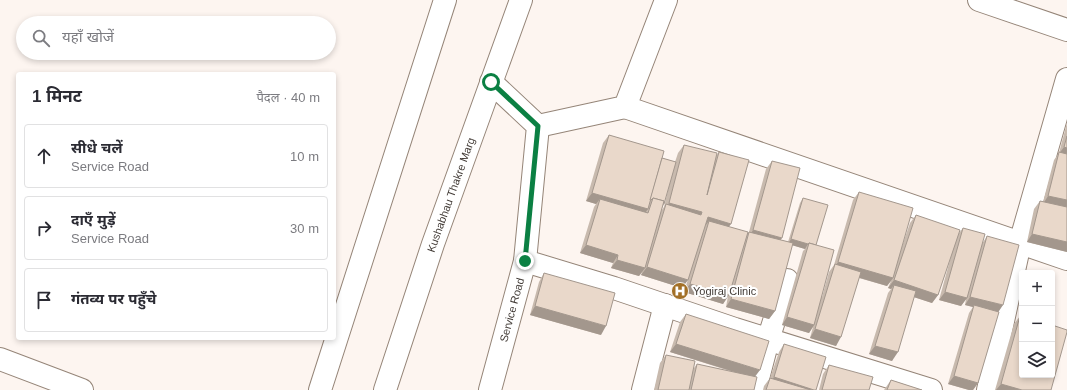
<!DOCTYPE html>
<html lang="hi">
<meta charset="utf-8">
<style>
:root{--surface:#fff;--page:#f2f2f3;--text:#2b2b33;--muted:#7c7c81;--line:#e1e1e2}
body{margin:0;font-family:Arial,"Noto Sans Devanagari",sans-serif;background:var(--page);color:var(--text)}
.controls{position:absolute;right:12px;bottom:12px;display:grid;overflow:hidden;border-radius:4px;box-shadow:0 2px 6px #0003}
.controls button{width:36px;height:36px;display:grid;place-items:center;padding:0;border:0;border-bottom:1px solid var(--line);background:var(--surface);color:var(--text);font:20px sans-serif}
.stop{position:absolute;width:12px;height:12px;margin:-9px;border:3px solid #0b8043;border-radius:50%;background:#fff}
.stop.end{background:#0b8043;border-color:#fff;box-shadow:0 1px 4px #0008}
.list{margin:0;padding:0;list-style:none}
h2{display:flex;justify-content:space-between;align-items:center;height:52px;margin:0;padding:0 16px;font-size:17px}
h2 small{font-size:13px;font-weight:400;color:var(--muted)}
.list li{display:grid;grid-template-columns:26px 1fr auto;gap:12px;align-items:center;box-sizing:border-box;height:64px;margin:0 8px 8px;padding:0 8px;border:1px solid var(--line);border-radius:4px}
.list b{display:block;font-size:15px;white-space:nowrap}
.list p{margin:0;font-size:13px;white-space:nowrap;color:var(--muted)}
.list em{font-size:13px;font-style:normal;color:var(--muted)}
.icon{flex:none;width:22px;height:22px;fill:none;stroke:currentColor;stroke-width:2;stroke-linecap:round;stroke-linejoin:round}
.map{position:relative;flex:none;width:1067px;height:390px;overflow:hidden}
.search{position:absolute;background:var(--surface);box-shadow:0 2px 6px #0003;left:16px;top:16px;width:320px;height:44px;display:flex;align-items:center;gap:10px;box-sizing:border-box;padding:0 14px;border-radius:22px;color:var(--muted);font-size:15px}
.panel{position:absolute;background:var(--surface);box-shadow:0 2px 6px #0003;left:16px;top:72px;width:320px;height:268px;border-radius:4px}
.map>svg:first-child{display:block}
</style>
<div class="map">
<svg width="1067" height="390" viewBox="0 0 1067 390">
<rect width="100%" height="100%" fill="#fdf5f0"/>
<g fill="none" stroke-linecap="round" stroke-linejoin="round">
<g stroke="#958578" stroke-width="24">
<g id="street">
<polyline points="979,0 1067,30"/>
<polyline points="625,107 1067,259"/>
<polyline points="538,126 625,107 666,0"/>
<polyline points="525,261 614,288 735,329 931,390"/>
<polyline points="0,359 82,390"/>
<path id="s1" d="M 490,390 L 525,261 L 538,126 L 491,82"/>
<polyline points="643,390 665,305"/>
<polyline points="755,390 768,340 787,280"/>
<polyline points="988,390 1020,243 1067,79"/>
</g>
</g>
<g stroke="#958578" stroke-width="24">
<g id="secondary">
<polyline points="320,390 445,0"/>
<path id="s2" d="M 385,390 L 433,244 L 521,0"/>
</g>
</g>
<use href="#street" stroke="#fff" stroke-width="22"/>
<use href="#secondary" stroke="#fff" stroke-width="22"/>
</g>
<g fill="#c8baae" fill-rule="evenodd">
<polygon points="1067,123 1067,252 1027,242 1034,209 1040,201 1043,202 1054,160 1059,153"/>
<path d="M 609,135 L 662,158 L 675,162 L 678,153 L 684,145 L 716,156 L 719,152 L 729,227 L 747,234 L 749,232 L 766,169 L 772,161 L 781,240 L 788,242 L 800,203 L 803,198 L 816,245 L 822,297 L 829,272 L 834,265 L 853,200 L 859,192 L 898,258 L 910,223 L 916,215 L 959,233 L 963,228 L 982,244 L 987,236 L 998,312 L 978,383 L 973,390 L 969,390 L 948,384 L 969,313 L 973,307 L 965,305 L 966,299 L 961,306 L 939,300 L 952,253 L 938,295 L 932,303 L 914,297 L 892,361 L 869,354 L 888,293 L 891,289 L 888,288 L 891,281 L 887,286 L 859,278 L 836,346 L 810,338 L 813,327 L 809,333 L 782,325 L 803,251 L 805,249 L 792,245 L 775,311 L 769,319 L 726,307 L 728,296 L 723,304 L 684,292 L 690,273 L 682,288 L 641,275 L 642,272 L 639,276 L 611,268 L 613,263 L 580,253 L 594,207 L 596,204 L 586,201 L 603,143 ZM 670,182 L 664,207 L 661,211 L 663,206 Z"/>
<polygon points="544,273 601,335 530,315 539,282"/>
<polygon points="686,314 755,377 754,390 654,390 660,363 666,355 694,368 697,364 736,373 670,352 680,322"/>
<polygon points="1020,316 1051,390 995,390 1014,324"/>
<polygon points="784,344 816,390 763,390 764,386 770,378 779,352"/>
<polygon points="829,365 869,390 819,390 823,374"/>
<polygon points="891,380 922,390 884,390"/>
</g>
<g fill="#a3978d">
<polygon points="1064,147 1067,148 1067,157 1058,155"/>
<polygon points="592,193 648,209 642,217 600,199 596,204 586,201"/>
<polygon points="1048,196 1067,200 1067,210 1043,204"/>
<polygon points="669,203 702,212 697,220 665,208"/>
<polygon points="708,217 731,224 725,232 709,221 705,226"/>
<polygon points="753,230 782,238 776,247 748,238"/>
<polygon points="1032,234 1067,242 1067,252 1027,242"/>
<polygon points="791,239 808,244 805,249 788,244"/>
<polygon points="586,245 618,255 613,263 580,253"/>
<polygon points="617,260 645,268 639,276 611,268"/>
<polygon points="838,262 893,278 887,286 833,270"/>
<polygon points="647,267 688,280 682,288 641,275"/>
<polygon points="894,280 938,295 932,303 892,290 894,285 891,289 888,288"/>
<polygon points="690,284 729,295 723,304 684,292"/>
<polygon points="945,292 967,298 961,306 939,300"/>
<polygon points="970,297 1003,305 997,314 974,305 973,307 965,305"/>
<polygon points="731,299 775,311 769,319 726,307"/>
<polygon points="535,306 606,326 601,335 530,315"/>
<polygon points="787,317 814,325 809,333 782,325"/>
<polygon points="815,329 841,337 836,346 810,338"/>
<polygon points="676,344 760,370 754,378 670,352"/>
<polygon points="875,346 898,352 892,361 869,354"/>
<polygon points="954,376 978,383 973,390 969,390 948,384"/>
<polygon points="774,377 814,390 784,390 768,385"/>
<polygon points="1001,384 1022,390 996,390"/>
</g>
<g fill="#e9d8ca" stroke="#a3978d">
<polygon points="609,135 664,151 648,209 592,193"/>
<polygon points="1067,136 1067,148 1064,147"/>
<polygon points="684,145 717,153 707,195 719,152 749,160 731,224 708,217 688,280 647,267 666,204 701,215 702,212 669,203"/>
<polygon points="1059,152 1067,154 1067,200 1048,196"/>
<polygon points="662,158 676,162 664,204 663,204 664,201 653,198 651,200 650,200"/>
<polygon points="772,161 800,168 782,238 753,230"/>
<polygon points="859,192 913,208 893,278 838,262"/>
<polygon points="653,198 664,201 645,268 617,260 618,255 586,245 600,199 648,213"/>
<polygon points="803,198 828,205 816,245 809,243 808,244 791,239"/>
<polygon points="1040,201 1067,207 1067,242 1032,234"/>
<polygon points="916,215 960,230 938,295 894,280"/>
<polygon points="709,221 748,232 729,295 690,284"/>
<polygon points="963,228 985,234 967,298 945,292"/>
<polygon points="749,232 793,243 775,311 731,299"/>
<polygon points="987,236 1019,245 1003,305 970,297"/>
<polygon points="809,243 834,250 814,325 787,317"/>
<polygon points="835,264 861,272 841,337 815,329"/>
<polygon points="544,273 615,293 606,326 535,306"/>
<polygon points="894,285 916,291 898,352 875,346"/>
<polygon points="974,305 999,312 978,383 954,376"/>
<polygon points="686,314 769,341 760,370 676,344"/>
<polygon points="1020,316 1022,316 1022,375 1052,375 1052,325 1067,330 1067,332 1051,390 1022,390 1001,384"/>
<polygon points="784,344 826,357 816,390 814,390 774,377"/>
<polygon points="666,355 695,361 689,390 658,390"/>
<polygon points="697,364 757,377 754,390 691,390"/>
<polygon points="829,365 873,377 869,390 822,390"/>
<polygon points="770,378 811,390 766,390"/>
<polygon points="891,380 922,390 887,390"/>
</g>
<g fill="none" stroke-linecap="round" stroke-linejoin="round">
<polyline stroke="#0b8043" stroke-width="5" points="491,82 538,126 525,261"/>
</g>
<defs>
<g id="hospital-disc" transform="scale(0.9)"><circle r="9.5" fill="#a37027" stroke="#fff"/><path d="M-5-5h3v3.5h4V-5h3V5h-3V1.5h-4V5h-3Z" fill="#fff"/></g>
</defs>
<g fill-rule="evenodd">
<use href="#hospital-disc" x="680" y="291"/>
</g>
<g text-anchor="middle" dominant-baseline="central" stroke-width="4" stroke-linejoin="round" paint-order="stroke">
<g font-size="11" fill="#423b36" stroke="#fff">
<text stroke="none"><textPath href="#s2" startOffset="206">Kushabhau Thakre Marg</textPath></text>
<text stroke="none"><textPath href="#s1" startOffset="83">Service Road</textPath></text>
</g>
<g font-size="11" fill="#423b36" stroke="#fff" text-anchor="start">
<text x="693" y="291">Yogiraj Clinic</text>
</g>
</g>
</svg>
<div class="controls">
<button>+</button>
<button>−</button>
<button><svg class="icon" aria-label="layers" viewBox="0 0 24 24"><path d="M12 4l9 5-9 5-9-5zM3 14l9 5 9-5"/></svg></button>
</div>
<div class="stop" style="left:491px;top:82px"></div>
<div class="stop end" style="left:525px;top:261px"></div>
<div class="search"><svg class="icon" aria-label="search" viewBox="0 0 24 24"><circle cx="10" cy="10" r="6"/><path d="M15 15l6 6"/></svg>यहाँ खोजें</div>
<section class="panel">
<h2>1 मिनट<small>पैदल · 40 m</small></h2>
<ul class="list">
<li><svg class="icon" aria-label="ahead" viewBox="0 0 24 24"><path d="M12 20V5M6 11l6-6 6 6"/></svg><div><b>सीधे चलें</b><p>Service Road</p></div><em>10 m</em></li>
<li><svg class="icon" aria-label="right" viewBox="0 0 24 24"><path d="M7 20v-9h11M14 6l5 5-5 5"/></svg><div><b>दाएँ मुड़ें</b><p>Service Road</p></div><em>30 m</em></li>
<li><svg class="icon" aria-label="arrive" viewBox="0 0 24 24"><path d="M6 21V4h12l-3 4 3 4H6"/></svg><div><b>गंतव्य पर पहुँचे</b></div></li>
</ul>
</section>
</div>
